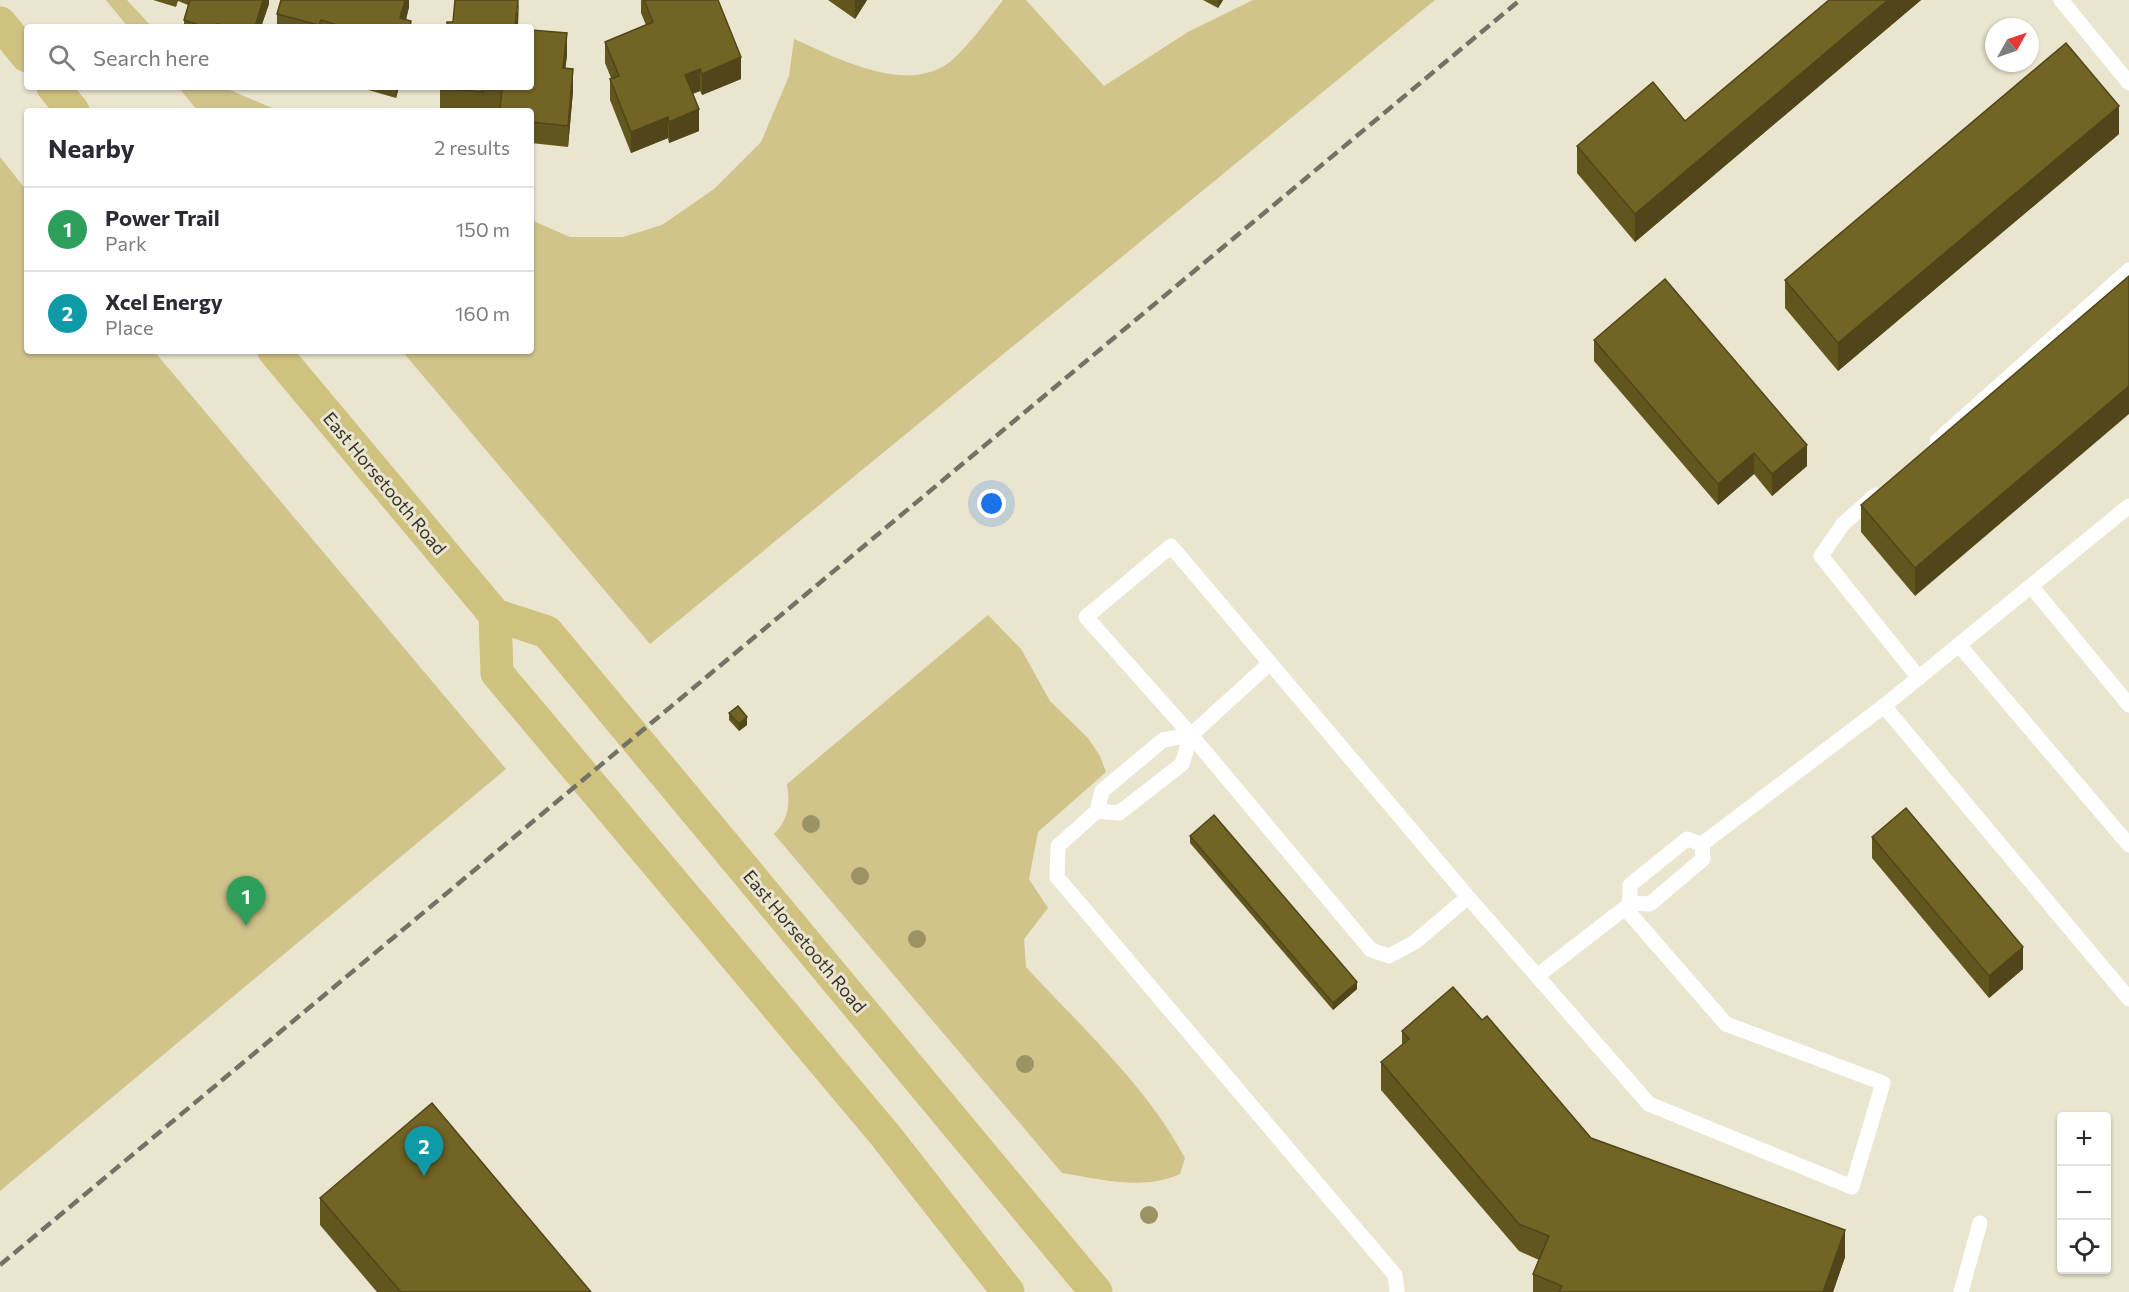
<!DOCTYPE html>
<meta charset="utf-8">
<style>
:root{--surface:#fff;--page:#f7f7f7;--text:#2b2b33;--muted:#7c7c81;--line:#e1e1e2;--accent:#7c3aed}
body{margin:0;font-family:Commissioner,sans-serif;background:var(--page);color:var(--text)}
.controls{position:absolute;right:18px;bottom:18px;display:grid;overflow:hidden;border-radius:6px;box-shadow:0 2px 4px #0004}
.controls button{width:54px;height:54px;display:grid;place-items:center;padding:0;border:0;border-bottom:2px solid var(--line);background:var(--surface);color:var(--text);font:30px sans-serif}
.compass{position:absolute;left:1985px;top:18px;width:54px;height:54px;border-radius:50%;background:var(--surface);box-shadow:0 2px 4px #0004;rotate:50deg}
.you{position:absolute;left:992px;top:504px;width:21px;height:21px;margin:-15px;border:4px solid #fff;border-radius:50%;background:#1a73e8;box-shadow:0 0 0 9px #1a73e833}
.badge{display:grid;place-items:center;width:39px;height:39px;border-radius:50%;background:var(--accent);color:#fff;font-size:20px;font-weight:700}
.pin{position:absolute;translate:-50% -50px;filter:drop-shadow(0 2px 3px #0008)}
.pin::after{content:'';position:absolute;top:32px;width:21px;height:18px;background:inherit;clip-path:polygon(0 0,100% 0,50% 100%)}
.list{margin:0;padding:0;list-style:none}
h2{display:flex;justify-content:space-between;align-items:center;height:78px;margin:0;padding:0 24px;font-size:26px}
h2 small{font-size:20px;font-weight:400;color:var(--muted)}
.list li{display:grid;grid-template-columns:39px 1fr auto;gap:18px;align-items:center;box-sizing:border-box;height:84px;padding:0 24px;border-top:2px solid var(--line)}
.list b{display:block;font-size:22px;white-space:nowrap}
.list p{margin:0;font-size:20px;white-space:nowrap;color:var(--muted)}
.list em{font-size:20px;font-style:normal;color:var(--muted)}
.icon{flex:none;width:33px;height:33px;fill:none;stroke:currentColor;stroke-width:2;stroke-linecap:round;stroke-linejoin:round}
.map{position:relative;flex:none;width:2129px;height:1292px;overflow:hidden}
.search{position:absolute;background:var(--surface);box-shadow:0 2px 4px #0004;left:24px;top:24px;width:510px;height:66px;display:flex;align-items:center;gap:15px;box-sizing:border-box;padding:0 21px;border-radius:6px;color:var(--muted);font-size:22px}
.panel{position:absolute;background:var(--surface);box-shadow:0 2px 4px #0004;left:24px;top:108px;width:510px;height:246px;border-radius:6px}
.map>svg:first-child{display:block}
</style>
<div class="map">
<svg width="2129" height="1292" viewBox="0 0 2129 1292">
<rect width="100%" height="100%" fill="#eae5cf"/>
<g fill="#d0c48b">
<polygon points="106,0 127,0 152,27 128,27"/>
<path d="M 1003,0 L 1026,0 L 1104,86 L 1188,32 L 1253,0 L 1435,0 L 650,644 L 402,351 L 531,351 L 531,220 L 570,237 L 623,237 L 662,225 L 714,189 L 761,142 L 789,76 L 794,39 C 835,57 900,92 944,66 C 960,57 991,16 1003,0 Z"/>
<polygon points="178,87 223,87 279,111 198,111"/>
<polygon points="0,157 27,191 27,351 154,351 506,769 0,1191"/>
<path d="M 988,615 L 1021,649 L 1050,701 L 1088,738 L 1100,756 L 1106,772 L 1038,832 L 1029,879 L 1048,908 L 1024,939 L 1026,967 C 1081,1027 1146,1085 1185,1158 L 1180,1174 C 1144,1191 1100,1179 1062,1173 L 774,834 C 789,820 790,803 787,784 Z"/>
</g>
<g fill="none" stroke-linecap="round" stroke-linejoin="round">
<g stroke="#fff" stroke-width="15">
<polyline points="2061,0 2129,83"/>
<polyline points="1937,441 2129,270"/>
<polyline points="1876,495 1843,524 1821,556 1919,678"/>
<polyline points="2031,586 2129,705"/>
<polyline points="1959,645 2129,845"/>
<polyline points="1270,663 1191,735 1163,740 1102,791 1097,811 1058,846 1057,877 1395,1275 1397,1292"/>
<polyline points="1884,706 2129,999"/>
<polyline points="1097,811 1119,813 1182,764 1191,735"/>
<polyline points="1702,844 1884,706 2129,506"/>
<polyline points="1468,897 1415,942 1389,956 1371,950 1191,735 1086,617 1171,546 1468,897 1649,1104 1852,1187 1883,1083 1726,1024 1625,908"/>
<polyline points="1630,903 1650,904 1703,859 1702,844"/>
<polyline points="1537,976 1625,908 1630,903 1630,885 1687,839 1702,844"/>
<polyline points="1961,1292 1980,1223"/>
</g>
<g stroke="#cfc27f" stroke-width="33">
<polyline points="0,23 27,56"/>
<polyline points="53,87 73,111"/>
<polyline points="274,351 495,615 547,632 1096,1292"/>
<polyline points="495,615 497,673 885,1135 1008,1292"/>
</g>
<polyline stroke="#747165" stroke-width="4.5" stroke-dasharray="12 6" stroke-linecap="butt" points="0,1265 1520,0"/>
</g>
<g fill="#9c9365">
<circle cx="811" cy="824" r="9"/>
<circle cx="860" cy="876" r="9"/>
<circle cx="917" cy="939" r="9"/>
<circle cx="1025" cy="1064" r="9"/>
<circle cx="1149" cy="1215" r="9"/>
</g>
<g fill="#62561f">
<polygon points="153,0 269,0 269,4 261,27 184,27 184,20 188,5 178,1 176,7"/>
<polygon points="409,0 409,7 406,20 411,27 277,27 277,14"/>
<polygon points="641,0 718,0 741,79 702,95 700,91 692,94 699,131 669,143 668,138 631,153 610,100 610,79 611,78 605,63 605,42 646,25 641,13"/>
<polygon points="828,0 867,0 855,19"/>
<polygon points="1203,0 1223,0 1218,8"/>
<polygon points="1829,0 1921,0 1635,242 1577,173 1577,146 1685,121"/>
<polygon points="567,55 565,68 573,91 568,147 531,143 531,111 483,108 483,111 455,111 440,109 440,87 531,87"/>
<polygon points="344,87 355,87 354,90"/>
<polygon points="358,87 399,87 396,98"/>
<polygon points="2119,134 1838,371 1785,308 1785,280"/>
<polygon points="2129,276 1915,596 1861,532 1861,505"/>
<polygon points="1594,340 1807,466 1772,496 1754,474 1718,505 1594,361"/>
<polygon points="729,713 747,725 739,731 729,720"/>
<polygon points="1190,836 1357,989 1333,1010 1190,843"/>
<polygon points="1872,837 2023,969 1989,998 1872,858"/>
<polygon points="1482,1020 1591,1138 1845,1257 1833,1292 1533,1292 1533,1274 1539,1260 1519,1251 1381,1090 1381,1062 1402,1045 1402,1031"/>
<polygon points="320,1198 591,1292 377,1292 320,1225"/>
</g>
<g fill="#504619">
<polygon points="263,0 269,0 269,4 261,27 255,27"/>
<polygon points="405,0 409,0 409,7 404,27 400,18"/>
<polygon points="519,0 518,27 515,27"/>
<polygon points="855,0 867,0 855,19"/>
<polygon points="1218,0 1223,0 1218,8"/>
<polygon points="1888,0 1921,0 1635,242 1635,214"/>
<polygon points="567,33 567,55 563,90 563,68"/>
<polygon points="741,57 741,79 702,95 702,74"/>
<polygon points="573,69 573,91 568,147 568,126"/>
<polygon points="700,69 700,91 685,97 685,75"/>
<polygon points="396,87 399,87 396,98"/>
<polygon points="2119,106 2119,134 1838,371 1838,343"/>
<polygon points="699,109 699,131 669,143 669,122"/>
<polygon points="668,117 668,138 631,153 631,132"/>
<polygon points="2129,386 2129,414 1915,596 1915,568"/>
<polygon points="1807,445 1807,466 1772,496 1772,474"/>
<polygon points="1754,453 1754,474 1718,505 1718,484"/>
<polygon points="747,717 747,725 739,731 739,724"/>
<polygon points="2023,947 2023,969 1989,998 1989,976"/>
<polygon points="1357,982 1357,989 1333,1010 1333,1003"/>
<polygon points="1845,1230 1845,1257 1833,1292 1823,1292"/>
</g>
<g fill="#726424" stroke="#504619" stroke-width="1.5">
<polygon points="190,0 263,0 255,27 228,27 217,24 216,27 205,27 184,20"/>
<polygon points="281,0 405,0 400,18 411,21 410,27 336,27 337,25 321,20 319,25 277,14"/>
<polygon points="455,0 518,0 515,27 447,27 447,22 453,22"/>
<polygon points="644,0 718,0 741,57 702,74 700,69 685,75 699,109 669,122 668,117 631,132 610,79 619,76 605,42 653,22"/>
<polygon points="1829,0 1888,0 1635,214 1577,146 1653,82 1685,121"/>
<polygon points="531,30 567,33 563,68 573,69 568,126 531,122 531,111 500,111 502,88 492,87 531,87"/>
<polygon points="2066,43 2119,106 1838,343 1785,280"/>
<polygon points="440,87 483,87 483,92 440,88"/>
<polygon points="2129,276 2129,386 1915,568 1861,505"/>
<polygon points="1665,279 1807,445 1772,474 1754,453 1718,484 1594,340"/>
<polygon points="738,706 747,717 739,724 729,713"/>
<polygon points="1906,808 2023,947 1989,976 1872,837"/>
<polygon points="1214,815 1357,982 1333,1003 1190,836"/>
<polygon points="1453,987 1482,1020 1487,1016 1591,1138 1845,1230 1823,1292 1559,1292 1562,1286 1533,1274 1549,1236 1519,1224 1381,1062 1409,1039 1402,1031"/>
<polygon points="432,1103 591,1292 401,1292 320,1198"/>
</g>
<g text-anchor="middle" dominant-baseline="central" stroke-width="6" stroke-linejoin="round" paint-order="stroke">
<g font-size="18" fill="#35332b" stroke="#eae5cf">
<text transform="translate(385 483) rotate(50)">East Horsetooth Road</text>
<text transform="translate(805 941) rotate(50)">East Horsetooth Road</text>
</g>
</g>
</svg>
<div class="controls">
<button>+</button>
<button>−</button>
<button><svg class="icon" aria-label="locate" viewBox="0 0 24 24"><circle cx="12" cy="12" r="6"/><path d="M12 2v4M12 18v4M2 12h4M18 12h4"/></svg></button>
</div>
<svg class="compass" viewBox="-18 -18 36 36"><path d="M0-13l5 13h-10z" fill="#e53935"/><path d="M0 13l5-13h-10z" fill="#7c7c81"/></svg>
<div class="you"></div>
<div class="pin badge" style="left:246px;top:926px;background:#2e9e5b">1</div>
<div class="pin badge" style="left:424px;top:1176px;background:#0f9aa8">2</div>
<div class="search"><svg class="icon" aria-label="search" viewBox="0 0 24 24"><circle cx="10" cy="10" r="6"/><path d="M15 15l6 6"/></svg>Search here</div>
<section class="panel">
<h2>Nearby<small>2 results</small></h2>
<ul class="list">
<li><span class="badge" style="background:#2e9e5b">1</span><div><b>Power Trail</b><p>Park</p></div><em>150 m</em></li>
<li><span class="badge" style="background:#0f9aa8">2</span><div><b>Xcel Energy</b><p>Place</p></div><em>160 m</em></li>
</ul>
</section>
</div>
